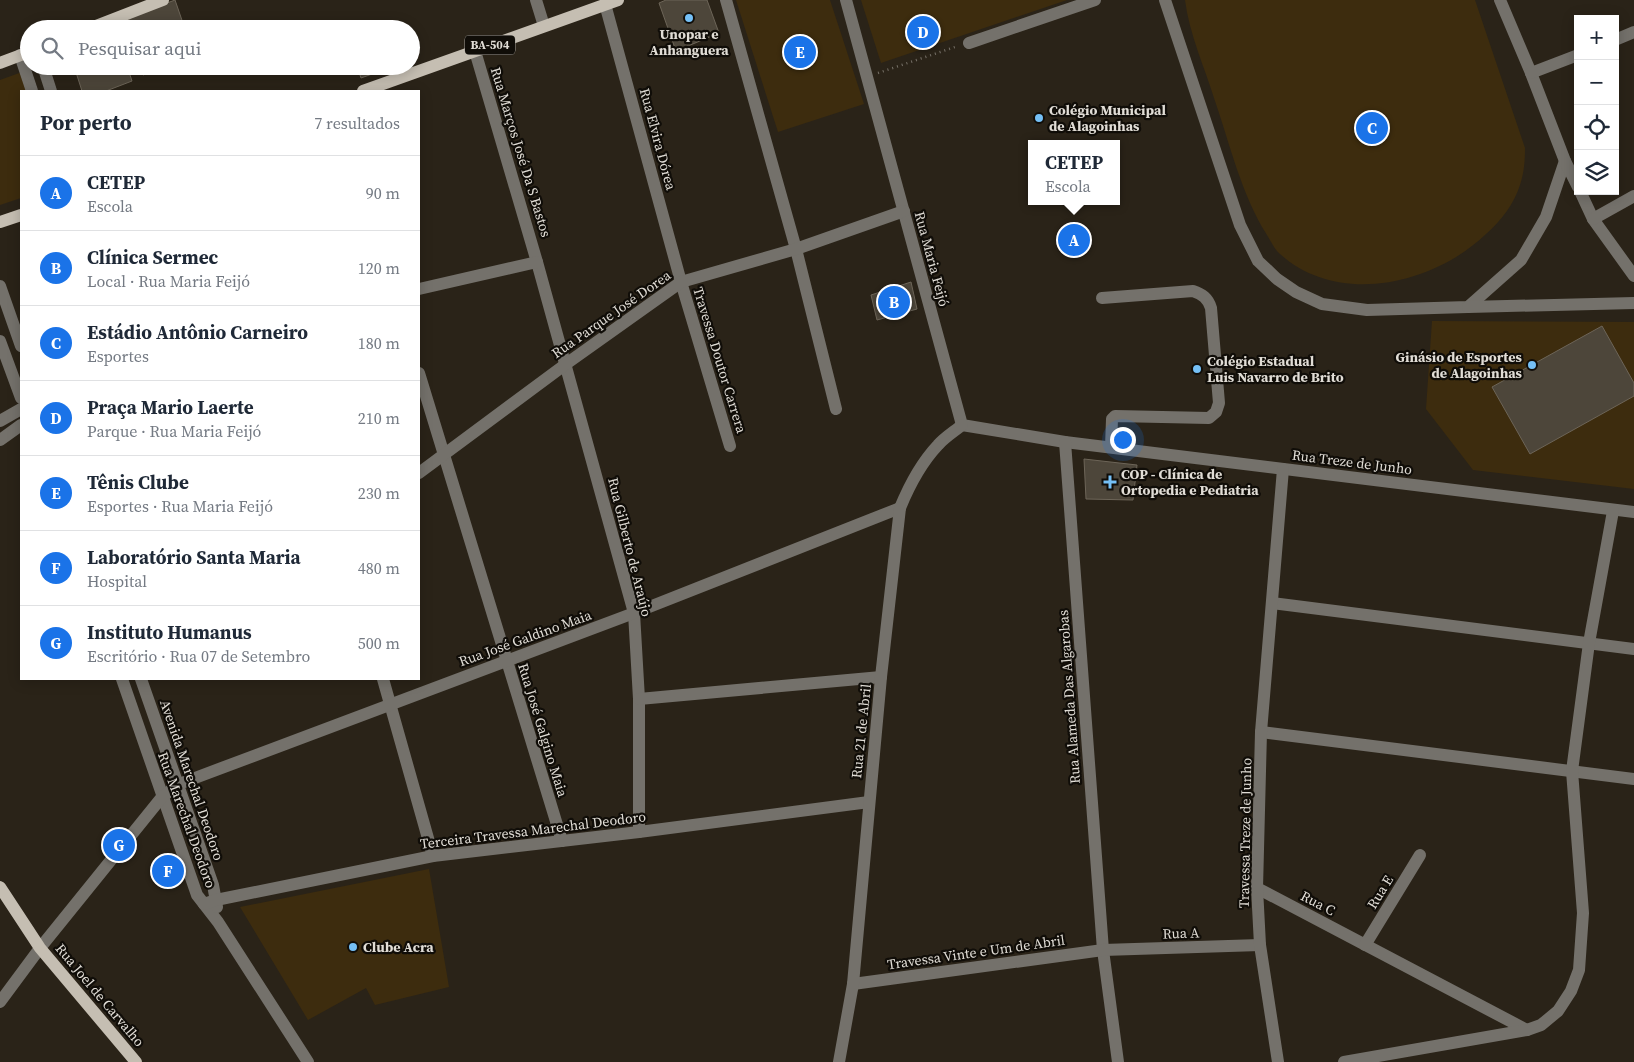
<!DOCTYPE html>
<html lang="pt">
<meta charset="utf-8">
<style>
:root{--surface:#fff;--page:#f6f6f7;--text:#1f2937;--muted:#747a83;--line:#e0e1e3;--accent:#1a73e8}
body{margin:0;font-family:"Source Serif 4",serif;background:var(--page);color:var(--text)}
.controls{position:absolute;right:15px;top:15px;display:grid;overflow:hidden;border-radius:0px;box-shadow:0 2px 12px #0003}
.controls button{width:45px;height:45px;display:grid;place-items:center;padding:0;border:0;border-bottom:1px solid var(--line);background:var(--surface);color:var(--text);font:25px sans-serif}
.you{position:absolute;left:1122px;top:439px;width:18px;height:18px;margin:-12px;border:4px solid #fff;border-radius:50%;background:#1a73e8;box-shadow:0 0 0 8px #1a73e833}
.badge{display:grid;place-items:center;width:32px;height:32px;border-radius:50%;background:var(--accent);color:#fff;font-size:16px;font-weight:700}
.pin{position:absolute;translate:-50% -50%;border:2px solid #fff;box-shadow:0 1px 5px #0006}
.popup{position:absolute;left:1028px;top:140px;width:92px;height:65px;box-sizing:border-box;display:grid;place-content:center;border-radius:0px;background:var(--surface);filter:drop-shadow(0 1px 4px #0005);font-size:16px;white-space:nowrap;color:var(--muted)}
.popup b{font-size:19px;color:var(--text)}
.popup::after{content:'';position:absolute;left:50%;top:100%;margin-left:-10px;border:10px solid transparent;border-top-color:var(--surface)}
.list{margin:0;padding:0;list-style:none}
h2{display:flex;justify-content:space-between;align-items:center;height:65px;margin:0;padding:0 20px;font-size:21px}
h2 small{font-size:16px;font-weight:400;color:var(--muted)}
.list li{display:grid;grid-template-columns:32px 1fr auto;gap:15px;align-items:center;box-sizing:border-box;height:75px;padding:0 20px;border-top:1px solid var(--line)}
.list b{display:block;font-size:19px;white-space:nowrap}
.list p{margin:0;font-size:16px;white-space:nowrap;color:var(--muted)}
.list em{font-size:16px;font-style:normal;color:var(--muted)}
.icon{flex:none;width:28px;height:28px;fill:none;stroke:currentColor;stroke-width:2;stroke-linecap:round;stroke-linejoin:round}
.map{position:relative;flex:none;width:1634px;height:1062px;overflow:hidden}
.search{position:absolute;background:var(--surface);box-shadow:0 2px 12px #0003;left:20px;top:20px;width:400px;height:55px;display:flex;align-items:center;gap:12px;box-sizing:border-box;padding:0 18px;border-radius:28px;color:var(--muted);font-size:19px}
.panel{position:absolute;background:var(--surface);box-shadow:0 2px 12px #0003;left:20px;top:90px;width:400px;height:590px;border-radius:0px}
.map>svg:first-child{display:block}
</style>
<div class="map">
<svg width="1634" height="1062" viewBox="0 0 1634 1062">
<rect width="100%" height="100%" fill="#2a2318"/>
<g fill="#3d2c0e">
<polygon points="736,0 830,0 864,104 778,132"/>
<polygon points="861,0 1067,0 881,63"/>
<path d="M 1185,0 L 1475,0 L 1525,148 C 1525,161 1524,173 1520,185 C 1514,204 1501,221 1486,234 C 1434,284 1339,307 1280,254 C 1274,249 1271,241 1267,235 C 1241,194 1230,144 1214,98 C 1204,66 1189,33 1185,0 Z"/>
<polygon points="22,72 28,91 21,91 21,198 0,205 0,80"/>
<polygon points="1432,321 1634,322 1634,489 1473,470 1426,409"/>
<polygon points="429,869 449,987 375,1005 366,988 308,1020 240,907"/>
</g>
<g fill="#4d463a" stroke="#6d6558">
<polygon points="175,0 185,29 128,29 125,19"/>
<polygon points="666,0 707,0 719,33 676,51 659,3"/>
<polygon points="368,21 371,29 347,29"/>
<polygon points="74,66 127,66 132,81 106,91 82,91"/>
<polygon points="140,66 168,66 143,75"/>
<polygon points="357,66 385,66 386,69 361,78"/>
<polygon points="911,282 917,309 877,320 871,295"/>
<polygon points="1602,326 1634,383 1634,396 1530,454 1492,387"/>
<polygon points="1084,459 1137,465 1133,500 1086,499"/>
</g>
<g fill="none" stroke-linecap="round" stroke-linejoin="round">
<polyline stroke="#777168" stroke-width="2.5" stroke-dasharray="1 4" stroke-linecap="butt" points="878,73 958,46"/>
<g stroke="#74716b" stroke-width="12">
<polyline points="536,0 544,26"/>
<polyline points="726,0 796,249 836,409"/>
<polyline points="846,0 962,425 1065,442 1634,512"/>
<polyline points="1165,0 1240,225 1258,261 1277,279 1296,292 1322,304 1367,310 1468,307 1521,260 1546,217 1565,161"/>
<polyline points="1500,0 1531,73 1565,161 1578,187"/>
<polyline points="605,4 681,282 730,446"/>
<polyline points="1615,40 1634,32"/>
<polyline points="969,43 1095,0"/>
<polyline points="475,51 537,262 634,613 639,699 639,832"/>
<polyline points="20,55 32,91"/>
<polyline points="43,66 51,91"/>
<polyline points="1531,73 1578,55"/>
<polyline points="1580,191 1593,219 1634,276"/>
<polyline points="1593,219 1634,196"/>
<polyline points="0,286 21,346"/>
<polyline points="419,289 537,262"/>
<path d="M 1102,298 L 1193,291 C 1202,294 1208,298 1211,308 L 1219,403 L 1216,412 L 1209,418 L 1115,416 L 1112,419 L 1111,447"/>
<polyline points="1468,307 1634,303"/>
<polyline points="0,341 21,398"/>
<polyline points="419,373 562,841"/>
<polyline points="0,421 21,409"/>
<polyline points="0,440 21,425"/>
<polyline points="1065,442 1103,950 1118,1062"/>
<polyline points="419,473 566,364 681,282 796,249 904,211"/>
<polyline points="1272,603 1634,649"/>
<polyline points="122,679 197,895 218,922 308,1062"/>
<polyline points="141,679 213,885 217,907"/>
<polyline points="383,679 433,856"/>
<polyline points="639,699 881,677"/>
<polyline points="1261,732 1634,779"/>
<polyline points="1257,888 1527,1030"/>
<polyline points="204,904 216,900 433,856 639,832 869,802"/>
<polyline points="1365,945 1420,855"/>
<polyline points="853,984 1103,950 1260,945"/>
<polyline points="0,1002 40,948 162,797 179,784 634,613 900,508"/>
<path d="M 839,1062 L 853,984 L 881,677 L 900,508 C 909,486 921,463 938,445 C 945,437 955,431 962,425"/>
<polyline points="1278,1062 1260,945 1257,888 1261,732 1283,469"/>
<polyline points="1344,1062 1527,1030 1541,1025 1558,1011 1571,991 1579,970 1583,913 1572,771 1589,643 1613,511"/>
</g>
<g stroke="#c5beb2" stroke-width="12">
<polyline points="88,29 163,0"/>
<polyline points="0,63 29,52"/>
<polyline points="363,91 618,0"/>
<polyline points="0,222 21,215"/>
<polyline points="0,887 40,948 136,1062"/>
</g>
</g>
<g fill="#75c0f6" stroke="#100d08" stroke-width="2">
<circle cx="689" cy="18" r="5"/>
<circle cx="1039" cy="118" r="5"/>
<circle cx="1532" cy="365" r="5"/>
<circle cx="1197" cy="369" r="5"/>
<path d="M1107.5 474.5h5v5h5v5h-5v5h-5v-5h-5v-5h5z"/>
<circle cx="353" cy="947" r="5"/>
</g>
<g text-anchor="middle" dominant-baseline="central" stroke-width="4.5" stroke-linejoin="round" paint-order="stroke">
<rect fill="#100d08" stroke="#a29f98" stroke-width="1" x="465" y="35.5" width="50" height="19" rx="4"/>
<g font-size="12" font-weight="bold" fill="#e1ddd6">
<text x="490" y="45">BA-504</text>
</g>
<g font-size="14" font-weight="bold" fill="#e1ddd6" stroke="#100d08" text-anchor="start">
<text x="689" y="34" text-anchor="middle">Unopar e<tspan x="689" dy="16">Anhanguera</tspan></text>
<text x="1049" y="110">Colégio Municipal<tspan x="1049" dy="16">de Alagoinhas</tspan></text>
<text x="1522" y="357" text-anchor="end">Ginásio de Esportes<tspan x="1522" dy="16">de Alagoinhas</tspan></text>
<text x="1207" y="361">Colégio Estadual<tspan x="1207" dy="16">Luis Navarro de Brito</tspan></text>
<text x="1121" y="474">COP - Clínica de<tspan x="1121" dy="16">Ortopedia e Pediatria</tspan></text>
<text x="363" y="947">Clube Acra</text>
</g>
<g font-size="14" fill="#e1ddd6" stroke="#100d08">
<text transform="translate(658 139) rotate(75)">Rua Elvira Dórea</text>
<text transform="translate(521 152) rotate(73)">Rua Marços José Da S Bastos</text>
<text transform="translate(932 259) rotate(75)">Rua Maria Feijó</text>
<text transform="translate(611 314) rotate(-35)">Rua Parque José Dorea</text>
<text transform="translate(720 360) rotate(73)">Travessa Doutor Carrera</text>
<text transform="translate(1352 462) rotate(7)">Rua Treze de Junho</text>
<text transform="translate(630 547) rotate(76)">Rua Gilberto de Araújo</text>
<text transform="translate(525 638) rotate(-20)">Rua José Galdino Maia</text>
<text transform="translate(1069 697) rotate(-94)">Rua Alameda Das Algarobas</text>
<text transform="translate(543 730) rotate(73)">Rua José Galgino Maia</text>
<text transform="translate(861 731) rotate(-84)">Rua 21 de Abril</text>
<text transform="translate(192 780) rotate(71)">Avenida Marechal Deodoro</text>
<text transform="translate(187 820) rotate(70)">Rua Marechal Deodoro</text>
<text transform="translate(533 830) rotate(-7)">Terceira Travessa Marechal Deodoro</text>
<text transform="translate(1245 833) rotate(-89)">Travessa Treze de Junho</text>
<text transform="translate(1380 892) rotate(-58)">Rua E</text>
<text transform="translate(1318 903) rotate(28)">Rua C</text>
<text transform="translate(1181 933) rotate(-2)">Rua A</text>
<text transform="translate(976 952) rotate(-8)">Travessa Vinte e Um de Abril</text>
<text transform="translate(100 995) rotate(50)">Rua Joel de Carvalho</text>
</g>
</g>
</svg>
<div class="controls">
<button>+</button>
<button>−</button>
<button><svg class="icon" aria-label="locate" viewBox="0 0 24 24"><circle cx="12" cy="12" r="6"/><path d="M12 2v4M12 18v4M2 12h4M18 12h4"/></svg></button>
<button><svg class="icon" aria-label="layers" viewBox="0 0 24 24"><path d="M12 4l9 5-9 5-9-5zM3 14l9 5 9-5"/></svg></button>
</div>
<div class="you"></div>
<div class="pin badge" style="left:1074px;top:240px">A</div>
<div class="popup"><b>CETEP</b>Escola</div>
<div class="pin badge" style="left:894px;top:302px">B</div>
<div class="pin badge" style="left:1372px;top:128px">C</div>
<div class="pin badge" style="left:923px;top:32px">D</div>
<div class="pin badge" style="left:800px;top:52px">E</div>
<div class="pin badge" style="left:168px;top:871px">F</div>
<div class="pin badge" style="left:119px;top:845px">G</div>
<div class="search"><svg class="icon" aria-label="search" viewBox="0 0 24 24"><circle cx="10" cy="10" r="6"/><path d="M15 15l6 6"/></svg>Pesquisar aqui</div>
<section class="panel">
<h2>Por perto<small>7 resultados</small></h2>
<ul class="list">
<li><span class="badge">A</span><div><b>CETEP</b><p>Escola</p></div><em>90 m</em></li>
<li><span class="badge">B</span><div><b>Clínica Sermec</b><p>Local · Rua Maria Feijó</p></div><em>120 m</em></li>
<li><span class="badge">C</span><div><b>Estádio Antônio Carneiro</b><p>Esportes</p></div><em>180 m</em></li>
<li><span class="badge">D</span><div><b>Praça Mario Laerte</b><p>Parque · Rua Maria Feijó</p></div><em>210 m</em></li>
<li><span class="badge">E</span><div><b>Tênis Clube</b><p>Esportes · Rua Maria Feijó</p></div><em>230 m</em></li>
<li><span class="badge">F</span><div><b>Laboratório Santa Maria</b><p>Hospital</p></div><em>480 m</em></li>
<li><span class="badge">G</span><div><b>Instituto Humanus</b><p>Escritório · Rua 07 de Setembro</p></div><em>500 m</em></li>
</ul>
</section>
</div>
